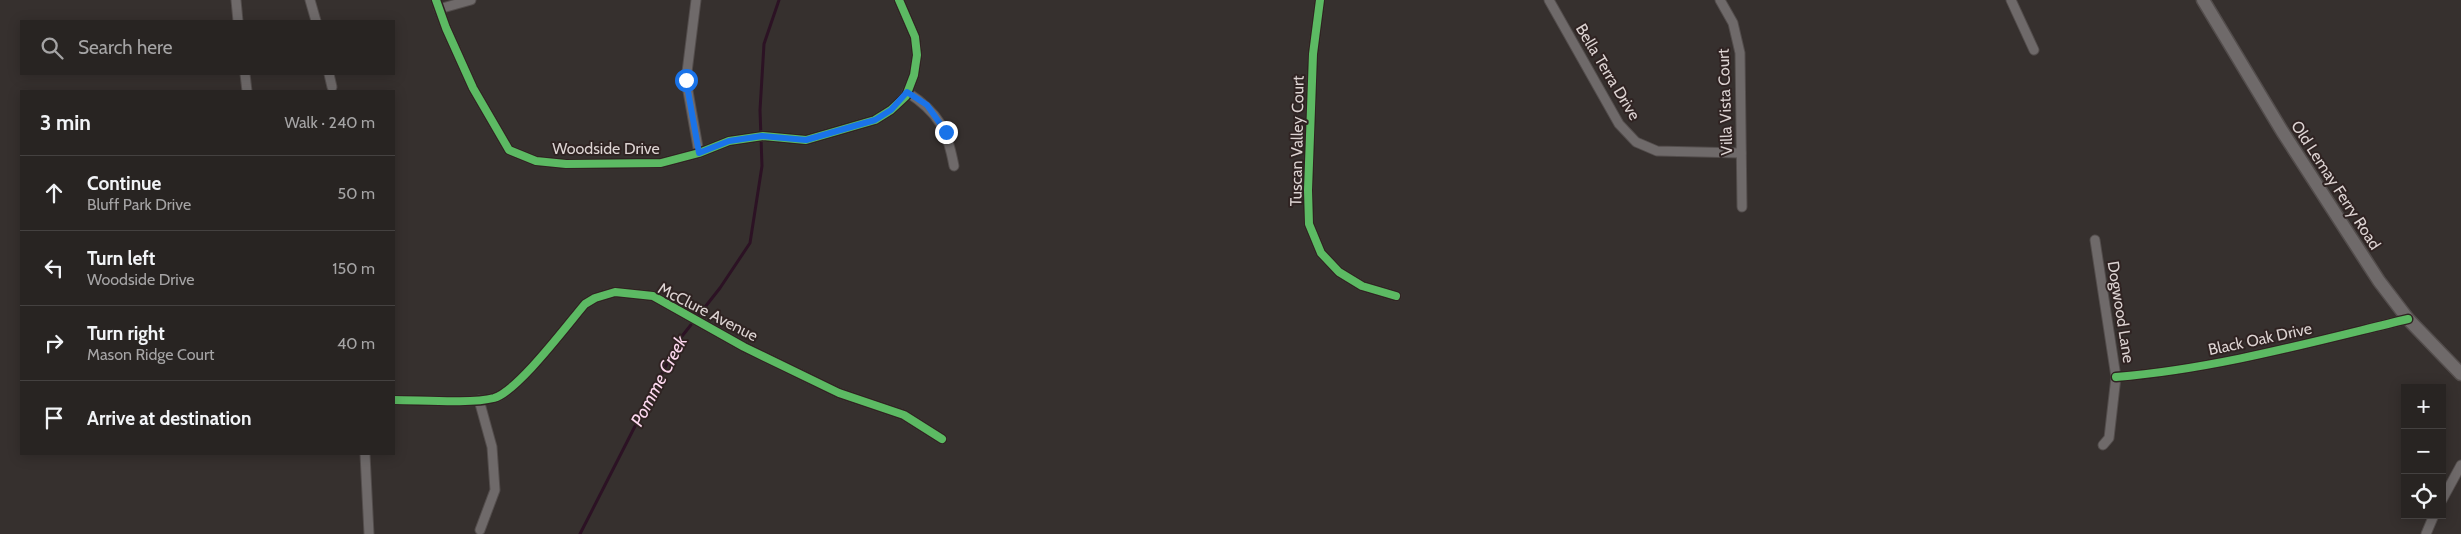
<!DOCTYPE html>
<meta charset="utf-8">
<style>
:root{--surface:#282422;--page:#302c2a;--text:#f1f3f6;--muted:#a5a4a5;--line:#444140}
body{margin:0;font-family:Cabin,sans-serif;background:var(--page);color:var(--text)}
.controls{position:absolute;right:15px;bottom:15px;display:grid;overflow:hidden;border-radius:0px;box-shadow:0 2px 12px #0003}
.controls button{width:45px;height:45px;display:grid;place-items:center;padding:0;border:0;border-bottom:1px solid var(--line);background:var(--surface);color:var(--text);font:25px sans-serif}
.stop{position:absolute;width:15px;height:15px;margin:-11px;border:4px solid #1a73e8;border-radius:50%;background:#fff}
.stop.end{background:#1a73e8;border-color:#fff;box-shadow:0 1px 5px #0008}
.list{margin:0;padding:0;list-style:none}
h2{display:flex;justify-content:space-between;align-items:center;height:65px;margin:0;padding:0 20px;font-size:21px}
h2 small{font-size:16px;font-weight:400;color:var(--muted)}
.list li{display:grid;grid-template-columns:32px 1fr auto;gap:15px;align-items:center;box-sizing:border-box;height:75px;padding:0 20px;border-top:1px solid var(--line)}
.list b{display:block;font-size:19px;white-space:nowrap}
.list p{margin:0;font-size:16px;white-space:nowrap;color:var(--muted)}
.list em{font-size:16px;font-style:normal;color:var(--muted)}
.icon{flex:none;width:28px;height:28px;fill:none;stroke:currentColor;stroke-width:2;stroke-linecap:round;stroke-linejoin:round}
.map{position:relative;flex:none;width:2461px;height:534px;overflow:hidden}
.search{position:absolute;background:var(--surface);box-shadow:0 2px 12px #0003;left:20px;top:20px;width:375px;height:55px;display:flex;align-items:center;gap:12px;box-sizing:border-box;padding:0 18px;border-radius:0px;color:var(--muted);font-size:19px}
.panel{position:absolute;background:var(--surface);box-shadow:0 2px 12px #0003;left:20px;top:90px;width:375px;height:365px;border-radius:0px}
.map>svg:first-child{display:block}
</style>
<div class="map">
<svg width="2461" height="534" viewBox="0 0 2461 534">
<rect width="100%" height="100%" fill="#36302e"/>
<g fill="none" stroke-linecap="round" stroke-linejoin="round">
<polyline stroke="#2c1224" stroke-width="3" points="580,534 679,340 720,288 750,243 762,166 760,110 764,44 779,0"/>
<g stroke="#534d4c" stroke-width="11">
<g id="minor">
<polyline points="236,0 238,21"/>
<polyline points="310,0 316,21"/>
<polyline points="436,0 446,28 473,88 509,150 536,161 566,164 661,163 699,153 729,141 763,136 806,140 875,120 891,110 906,96 914,75 917,55 915,37 899,0"/>
<polyline points="696,0 686,80 699,153"/>
<polyline points="1320,0 1313,54 1308,190 1309,224 1321,253 1339,272 1362,286 1396,296"/>
<polyline points="1549,0 1619,124 1636,142 1657,151 1741,153"/>
<polyline points="1720,0 1733,23 1740,53 1742,207"/>
<polyline points="2011,0 2034,50"/>
<polyline points="439,9 471,0"/>
<polyline points="245,74 247,91"/>
<polyline points="329,74 332,87"/>
<path d="M 907,92 C 939,113 947,129 954,166"/>
<polyline points="2095,240 2116,377 2109,438 2103,445"/>
<path d="M 2116,377 C 2215,369 2312,342 2408,319"/>
<path d="M 394,400 C 420,400 471,404 494,398 C 518,391 567,325 585,304 L 595,298 L 615,292 L 653,296 L 744,347 L 839,393 L 904,415 L 942,439"/>
<polyline points="479,400 492,447 495,490 480,530"/>
<polyline points="365,454 369,534"/>
<polyline points="2442,500 2461,465"/>
<polyline points="2426,534 2434,515"/>
</g>
</g>
<g stroke="#534d4c" stroke-width="15">
<polyline id="secondary" points="2203,0 2282,131 2379,281 2408,319 2461,374"/>
</g>
<use href="#minor" stroke="#6f6a6a" stroke-width="9"/>
<use href="#secondary" stroke="#6f6a6a" stroke-width="12"/>
<g stroke="#2f2322" stroke-width="11">
<g id="cycleway">
<polyline points="436,0 446,28 473,88 509,150 536,161 566,164 661,163 699,153 729,141 763,136 806,140 875,120 891,110 906,96 914,75 917,55 915,37 899,0"/>
<polyline points="1320,0 1313,54 1308,190 1309,224 1321,253 1339,272 1362,286 1396,296"/>
<path d="M 2116,377 C 2215,369 2312,342 2408,319"/>
<path d="M 394,400 C 420,400 471,404 494,398 C 518,391 567,325 585,304 L 595,298 L 615,292 L 653,296 L 744,347 L 839,393 L 904,415 L 942,439"/>
</g>
</g>
<use href="#cycleway" stroke="#5cba63" stroke-width="8"/>
</g>
<g fill="none" stroke-linecap="round" stroke-linejoin="round">
<polyline stroke="#1a73e8" stroke-width="6" points="686,80 699,153 729,141 762,136 806,140 875,120 891,110 907,92 927,105 946,132"/>
</g>
<g text-anchor="middle" dominant-baseline="central" stroke-width="4" stroke-linejoin="round" paint-order="stroke">
<g font-size="16" fill="#dcd3d2" stroke="#2f2322">
<text transform="translate(1608 72) rotate(59)">Bella Terra Drive</text>
<text transform="translate(1725 102) rotate(-92)">Villa Vista Court</text>
<text transform="translate(1297 141) rotate(-89)">Tuscan Valley Court</text>
<text x="606" y="148">Woodside Drive</text>
<text transform="translate(2336 185) rotate(57)">Old Lemay Ferry Road</text>
<text transform="translate(708 312) rotate(27)">McClure Avenue</text>
<text transform="translate(2121 312) rotate(81)">Dogwood Lane</text>
<text transform="translate(2260 339) rotate(-12)">Black Oak Drive</text>
</g>
<g font-size="18" font-style="italic" fill="#fdd8ef" stroke="#2f2322">
<text transform="translate(659 381) rotate(-62)">Pomme Creek</text>
</g>
</g>
</svg>
<div class="controls">
<button>+</button>
<button>−</button>
<button><svg class="icon" aria-label="locate" viewBox="0 0 24 24"><circle cx="12" cy="12" r="6"/><path d="M12 2v4M12 18v4M2 12h4M18 12h4"/></svg></button>
</div>
<div class="stop" style="left:686px;top:80px"></div>
<div class="stop end" style="left:946px;top:132px"></div>
<div class="search"><svg class="icon" aria-label="search" viewBox="0 0 24 24"><circle cx="10" cy="10" r="6"/><path d="M15 15l6 6"/></svg>Search here</div>
<section class="panel">
<h2>3 min<small>Walk · 240 m</small></h2>
<ul class="list">
<li><svg class="icon" aria-label="ahead" viewBox="0 0 24 24"><path d="M12 20V5M6 11l6-6 6 6"/></svg><div><b>Continue</b><p>Bluff Park Drive</p></div><em>50 m</em></li>
<li><svg class="icon" aria-label="left" viewBox="0 0 24 24"><path d="M17 20v-9H6M10 6l-5 5 5 5"/></svg><div><b>Turn left</b><p>Woodside Drive</p></div><em>150 m</em></li>
<li><svg class="icon" aria-label="right" viewBox="0 0 24 24"><path d="M7 20v-9h11M14 6l5 5-5 5"/></svg><div><b>Turn right</b><p>Mason Ridge Court</p></div><em>40 m</em></li>
<li><svg class="icon" aria-label="arrive" viewBox="0 0 24 24"><path d="M6 21V4h12l-3 4 3 4H6"/></svg><div><b>Arrive at destination</b></div></li>
</ul>
</section>
</div>
